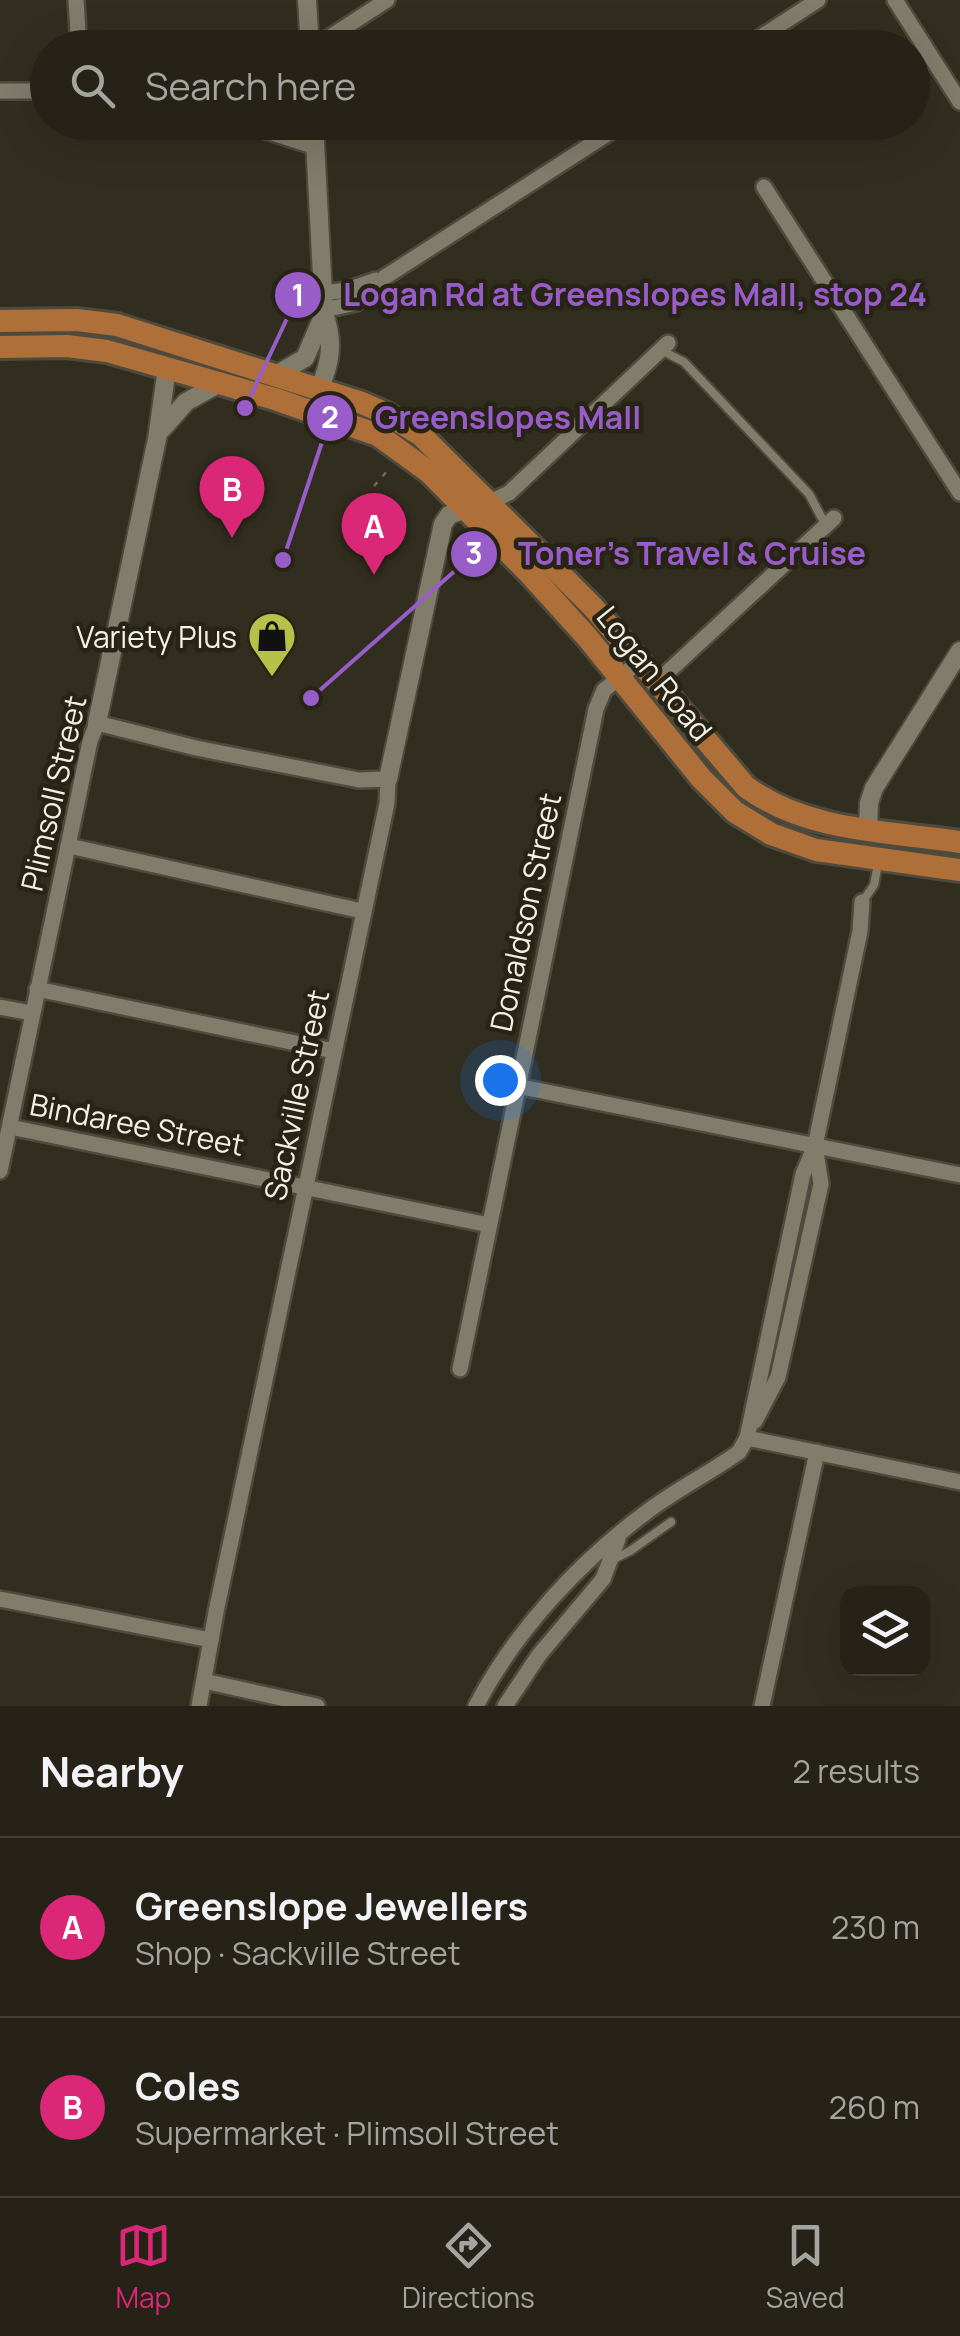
<!DOCTYPE html>
<meta charset="utf-8">
<style>
:root{--surface:#262217;--page:#322f24;--text:#f1f3f6;--muted:#a4a4a1;--line:#423f36;--accent:#db2777}
body{margin:0;font-family:Manrope,sans-serif;background:var(--page);color:var(--text)}
.controls{position:absolute;right:30px;bottom:30px;display:grid;overflow:hidden;border-radius:20px;box-shadow:0 10px 40px #0002}
.controls button{width:90px;height:90px;display:grid;place-items:center;padding:0;border:0;border-bottom:2px solid var(--line);background:var(--surface);color:var(--text);font:50px sans-serif}
.you{position:absolute;left:500px;top:1080px;width:35px;height:35px;margin:-25px;border:8px solid #fff;border-radius:50%;background:#1a73e8;box-shadow:0 0 0 15px #1a73e833}
.badge{display:grid;place-items:center;width:65px;height:65px;border-radius:50%;background:var(--accent);color:#fff;font-size:32px;font-weight:700}
.pin{position:absolute;translate:-50% -82px;filter:drop-shadow(0 2px 5px #0008)}
.pin::after{content:'';position:absolute;top:52px;width:35px;height:30px;background:inherit;clip-path:polygon(0 0,100% 0,50% 100%)}
.list{margin:0;padding:0;list-style:none}
h2{display:flex;justify-content:space-between;align-items:center;height:130px;margin:0;padding:0 40px;font-size:42px}
h2 small{font-size:32px;font-weight:400;color:var(--muted)}
.list li{display:grid;grid-template-columns:65px 1fr auto;gap:30px;align-items:center;box-sizing:border-box;height:180px;padding:0 40px;border-top:2px solid var(--line)}
.list b{display:block;font-size:38px;white-space:nowrap}
.list p{margin:0;font-size:32px;white-space:nowrap;color:var(--muted)}
.list em{font-size:32px;font-style:normal;color:var(--muted)}
.icon{flex:none;width:55px;height:55px;fill:none;stroke:currentColor;stroke-width:2;stroke-linecap:round;stroke-linejoin:round}
.map{position:relative;flex:none;width:960px;height:1706px;overflow:hidden}
.search{position:absolute;background:var(--surface);box-shadow:0 10px 40px #0002;left:30px;right:30px;top:30px;height:110px;display:flex;align-items:center;gap:25px;box-sizing:border-box;padding:0 35px;border-radius:55px;color:var(--muted);font-size:38px}
.sheet{height:490px;background:var(--surface)}
nav{display:flex;justify-content:space-around;align-items:center;box-sizing:border-box;height:140px;border-top:2px solid var(--line);background:var(--surface);font-size:28px;color:var(--muted)}
nav a{display:grid;justify-items:center;gap:5px}
nav .on{color:var(--accent)}
.map>svg:first-child{display:block}
</style>
<div class="map">
<svg width="960" height="1706" viewBox="0 0 960 1706">
<rect width="100%" height="100%" fill="#322e1f"/>
<g fill="none" stroke-linecap="round" stroke-linejoin="round">
<g stroke="#4e4a3e" stroke-width="12">
<g id="service">
<polyline points="661,350 684,362 809,494 825,524"/>
<polyline points="863,901 874,885 878,864"/>
<polyline points="612,1560 630,1551 671,1522"/>
</g>
</g>
<g stroke="#4e4a3e" stroke-width="20">
<g id="minor">
<polyline points="76,0 79,48"/>
<polyline points="895,0 960,102"/>
<polyline points="313,48 387,0"/>
<polyline points="744,48 818,0"/>
<polyline points="0,91 48,91"/>
<polyline points="238,122 316,147"/>
<polyline points="764,187 960,493"/>
<polyline points="323,293 347,290 376,280"/>
<polyline points="324,310 356,303 385,277 626,122"/>
<polyline points="490,502 509,493 668,343"/>
<polyline points="657,682 834,518"/>
<polyline points="69,846 362,911"/>
<polyline points="37,989 334,1051"/>
<polyline points="0,1007 31,1013"/>
<polyline points="517,1086 960,1175"/>
<polyline points="10,1127 489,1225"/>
<polyline points="0,1171 90,741 97,723 196,748 359,780 388,779 387,803 216,1612 199,1706"/>
<polyline points="460,1369 596,709 604,690 640,661"/>
<polyline points="755,1421 778,1377 821,1184 815,1146"/>
<polyline points="747,1438 803,1174 815,1146 860,931 862,902"/>
<polyline points="0,1599 211,1640"/>
<polyline points="204,1681 317,1706"/>
<path d="M 476,1706 C 515,1631 580,1561 648,1511 C 677,1489 710,1473 739,1452 L 747,1438 L 960,1482"/>
<polyline points="505,1706 539,1655 603,1579 618,1539"/>
<polyline points="762,1706 817,1452"/>
</g>
</g>
<g stroke="#4e4a3e" stroke-width="22">
<g id="tertiary">
<polyline points="307,0 310,48"/>
<path d="M 314,122 L 324,314 C 334,341 331,363 319,389"/>
<polyline points="276,375 305,358 324,314"/>
<polyline points="162,429 186,402 220,383"/>
<polyline points="97,723 157,439 167,368"/>
<polyline points="388,779 443,524 449,515 466,509"/>
<polyline points="868,829 869,803 874,788 960,651"/>
</g>
</g>
<g stroke="#4e4a3e" stroke-width="28">
<g id="primary">
<path d="M 0,321 L 77,320 L 117,325 L 362,403 L 385,413 L 421,435 L 593,607 L 746,787 C 808,832 887,831 960,842"/>
<polyline points="0,347 67,346 107,351 275,399 378,435 429,472 529,573 587,637 701,778 735,812 771,834 816,850 960,870"/>
</g>
</g>
<polyline stroke="#706c5f" stroke-width="2.5" stroke-dasharray="5 8" stroke-linecap="butt" points="374,486 389,469"/>
<use href="#service" stroke="#817d6b" stroke-width="8"/>
<use href="#minor" stroke="#817d6b" stroke-width="15"/>
<use href="#tertiary" stroke="#817d6b" stroke-width="18"/>
<use href="#primary" stroke="#af6f38" stroke-width="22"/>
</g>
<defs>
<g id="shop-pin" transform="scale(2.5)"><path d="M0 17L-7.5 6A9.5 9.5 0 1 1 7.5 6Z" fill="#b6c149" stroke="#282415"/><path d="M-5-2.5h2.3a2.7 3.5 0 0 1 5.4 0H5L5.5 6h-11ZM-1.5-2.5h3a1.5 2.3 0 0 0-3 0Z" fill="#111"/></g>
</defs>
<g fill-rule="evenodd">
<use href="#shop-pin" x="272" y="636"/>
</g>
<g text-anchor="middle" dominant-baseline="central" stroke-width="9" stroke-linejoin="round" paint-order="stroke">
<g font-size="30" fill="#f3f0e7" stroke="#282415" text-anchor="end">
<text x="237" y="636">Variety Plus</text>
</g>
<g font-size="30" fill="#f3f0e7" stroke="#282415">
<text transform="translate(655 673) rotate(51)">Logan Road</text>
<text transform="translate(53 793) rotate(-77)">Plimsoll Street</text>
<text transform="translate(525 912) rotate(-78)">Donaldson Street</text>
<text transform="translate(296 1095) rotate(-78)">Sackville Street</text>
<text transform="translate(137 1124) rotate(11)">Bindaree Street</text>
</g>
</g>
<path fill="none" stroke="#995dc9" stroke-width="4" d="M245 408L298 295M283 560L330 418M311 698L474 554"/>
<g fill="#995dc9" stroke="#282415" stroke-width="4">
<circle cx="245" cy="408" r="10"/>
<circle cx="283" cy="560" r="10"/>
<circle cx="311" cy="698" r="10"/>
<circle cx="298" cy="295" r="25"/>
<circle cx="330" cy="418" r="25"/>
<circle cx="474" cy="554" r="25"/>
</g>
<g font-size="30" text-anchor="middle" font-weight="bold" fill="#fff">
<text x="298" y="306">1</text>
<text x="330" y="428">2</text>
<text x="474" y="564">3</text>
</g>
<g font-size="32" text-anchor="middle" font-weight="bold" fill="#995dc9" stroke="#282415" stroke-width="9" stroke-linejoin="round" paint-order="stroke">
<text x="635" y="306">Logan Rd at Greenslopes Mall, stop 24</text>
<text x="508" y="429">Greenslopes Mall</text>
<text x="692" y="565">Toner's Travel &amp; Cruise</text>
</g>
</svg>
<div class="controls">
<button><svg class="icon" aria-label="layers" viewBox="0 0 24 24"><path d="M12 4l9 5-9 5-9-5zM3 14l9 5 9-5"/></svg></button>
</div>
<div class="you"></div>
<div class="pin badge" style="left:374px;top:575px">A</div>
<div class="pin badge" style="left:232px;top:538px">B</div>
<div class="search"><svg class="icon" aria-label="search" viewBox="0 0 24 24"><circle cx="10" cy="10" r="6"/><path d="M15 15l6 6"/></svg>Search here</div>
</div>
<section class="sheet">
<h2>Nearby<small>2 results</small></h2>
<ul class="list">
<li><span class="badge">A</span><div><b>Greenslope Jewellers</b><p>Shop · Sackville Street</p></div><em>230 m</em></li>
<li><span class="badge">B</span><div><b>Coles</b><p>Supermarket · Plimsoll Street</p></div><em>260 m</em></li>
</ul>
</section>
<nav>
<a class="on"><svg class="icon" aria-label="map" viewBox="0 0 24 24"><path d="M3 6l6-2 6 2 6-2v14l-6 2-6-2-6 2zM9 4v14M15 6v14"/></svg>Map</a>
<a><svg class="icon" aria-label="directions" viewBox="0 0 24 24"><path d="M12 3l9 9-9 9-9-9zM9 14v-3h6M13 9l2 2-2 2"/></svg>Directions</a>
<a><svg class="icon" aria-label="saved" viewBox="0 0 24 24"><path d="M7 4h10v16l-5-4-5 4z"/></svg>Saved</a>
</nav>
